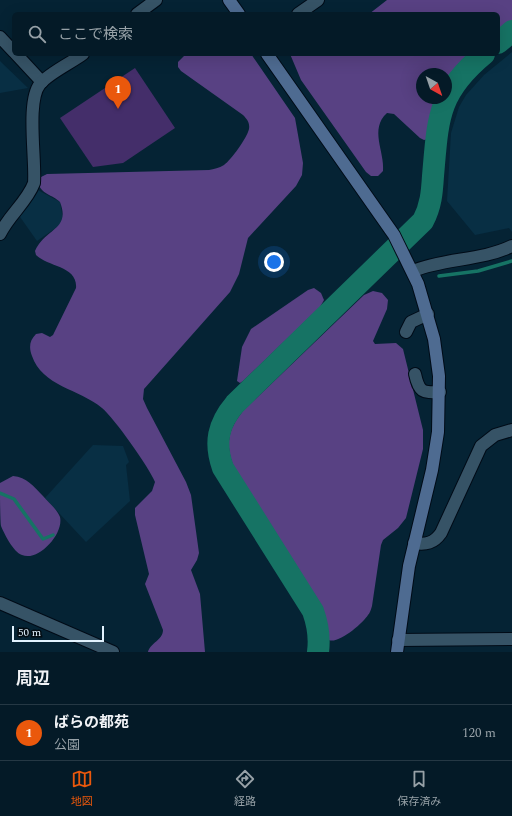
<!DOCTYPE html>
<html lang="ja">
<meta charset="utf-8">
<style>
:root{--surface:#041a27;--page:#0d232f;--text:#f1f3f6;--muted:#97a1a7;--line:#253844;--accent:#ea580c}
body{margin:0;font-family:Spectral,"Noto Sans JP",serif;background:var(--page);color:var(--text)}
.compass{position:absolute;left:416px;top:68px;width:36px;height:36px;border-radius:50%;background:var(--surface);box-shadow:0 4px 16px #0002;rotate:140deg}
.scale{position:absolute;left:12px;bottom:10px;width:92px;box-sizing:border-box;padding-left:4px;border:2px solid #e2f2fe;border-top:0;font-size:11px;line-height:14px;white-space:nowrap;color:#e2f2fe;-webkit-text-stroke:3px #020b12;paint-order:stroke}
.you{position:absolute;left:274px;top:262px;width:14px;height:14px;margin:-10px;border:3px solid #fff;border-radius:50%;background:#1a73e8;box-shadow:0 0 0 6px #1a73e833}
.badge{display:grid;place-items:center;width:26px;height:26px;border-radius:50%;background:var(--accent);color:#fff;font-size:13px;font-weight:700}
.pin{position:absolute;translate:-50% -33px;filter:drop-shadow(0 1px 2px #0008)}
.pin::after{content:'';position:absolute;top:21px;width:14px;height:12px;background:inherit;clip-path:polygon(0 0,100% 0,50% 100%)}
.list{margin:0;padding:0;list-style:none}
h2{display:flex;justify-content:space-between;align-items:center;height:52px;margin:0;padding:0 16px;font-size:17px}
h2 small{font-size:13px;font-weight:400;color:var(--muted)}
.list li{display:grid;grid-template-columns:26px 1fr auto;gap:12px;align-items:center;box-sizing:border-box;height:56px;padding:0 16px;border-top:1px solid var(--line)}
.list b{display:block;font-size:15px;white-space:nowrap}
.list p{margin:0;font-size:13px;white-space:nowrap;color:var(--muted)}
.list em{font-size:13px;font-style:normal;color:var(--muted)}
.icon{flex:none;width:22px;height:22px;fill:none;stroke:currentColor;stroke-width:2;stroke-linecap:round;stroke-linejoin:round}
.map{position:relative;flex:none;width:512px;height:652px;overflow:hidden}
.search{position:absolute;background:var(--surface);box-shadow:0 4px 16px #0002;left:12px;right:12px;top:12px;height:44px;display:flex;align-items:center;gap:10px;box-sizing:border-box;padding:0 14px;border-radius:6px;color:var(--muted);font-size:15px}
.sheet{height:108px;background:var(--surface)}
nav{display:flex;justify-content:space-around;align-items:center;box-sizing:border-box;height:56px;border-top:1px solid var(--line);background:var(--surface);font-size:11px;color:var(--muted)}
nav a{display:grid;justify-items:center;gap:2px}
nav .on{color:var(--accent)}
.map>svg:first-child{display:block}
</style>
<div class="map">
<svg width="512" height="652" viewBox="0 0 512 652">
<rect width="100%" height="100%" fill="#052334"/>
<g fill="#082f44">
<polygon points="512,52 512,232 509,228 475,235 447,201 451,133 459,107 466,95 484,75"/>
<polygon points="0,61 28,88 0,93"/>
<polygon points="36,189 60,202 63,219 60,225 37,241 18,214"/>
<polygon points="93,445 123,446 129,462 126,465 130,501 86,542 45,498"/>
</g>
<polygon fill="#442e6a" points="135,68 175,128 123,163 93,167 60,118"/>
<g fill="#584183">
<polygon points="387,0 512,0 512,25 498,37 498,14 369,14"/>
<path d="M 186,54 L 251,54 L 295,118 L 303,163 L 302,175 L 296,186 L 248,238 L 239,274 L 230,292 L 144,389 L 143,399 L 147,408 L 186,482 L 191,495 L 199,553 L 197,560 L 191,570 L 200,594 L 205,652 L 148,652 C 150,643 163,640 163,630 L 145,584 L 149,574 L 135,515 L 135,508 L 152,491 L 155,482 C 149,467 114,418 102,408 C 79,389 42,386 32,356 C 29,348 29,341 36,334 L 42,333 L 50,337 L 53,335 L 76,288 C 78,266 48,267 36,255 L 35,251 C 45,228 71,230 60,202 C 52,194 33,192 41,177 L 47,174 L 209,170 C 214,169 219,168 224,165 C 231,160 247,138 249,129 C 250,123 247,119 243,115 L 181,71 L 178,67 L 178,62 Z"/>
<path d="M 290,54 L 477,54 L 459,70 L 446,88 L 446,74 L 422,74 L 422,98 L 441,98 L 429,139 L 424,140 L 420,138 L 394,114 L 387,113 C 369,129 385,152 383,171 L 378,176 L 371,176 L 366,172 L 301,80 Z"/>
<polygon points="314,288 321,293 324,300 320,307 243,381 240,383 237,381 242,347 251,329 308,290"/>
<path d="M 373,291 L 382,293 L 388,300 L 387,309 L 373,341 L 375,344 L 396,343 L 403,349 L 423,430 L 423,449 L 406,518 L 398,528 L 383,540 L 381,545 L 372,606 C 371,609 370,613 368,615 C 363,623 336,647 327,639 C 323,635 319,616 317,609 C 295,575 225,477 229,441 C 230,429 236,420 243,411 L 364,295 Z"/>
<path d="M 13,476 C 27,477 33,486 43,496 C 48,502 57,509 60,517 C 64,534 38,562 22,555 C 13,552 4,533 1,526 C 0,520 0,491 0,483 Z"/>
</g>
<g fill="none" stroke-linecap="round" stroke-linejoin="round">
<g stroke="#167364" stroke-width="3.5">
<polyline points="439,276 478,271 512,261"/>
<polyline points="0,493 14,499 43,539 53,535"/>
</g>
<g stroke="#167364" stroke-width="22">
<polyline points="498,43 512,31"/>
<path d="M 318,652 C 320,637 318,625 313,611 L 223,468 C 214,443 218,424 235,404 L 423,221 C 431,206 432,192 433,176 C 438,119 437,93 484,54"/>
</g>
<g stroke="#000b17" stroke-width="14">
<g id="street">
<polyline points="137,14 156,0"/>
<polyline points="298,14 318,0"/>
<polyline points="0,37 14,52"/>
<polyline points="16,54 42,82"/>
<path d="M 0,234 C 9,215 27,202 34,183 C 36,160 26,101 40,84 C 49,73 71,63 83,54"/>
<path d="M 413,271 C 444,258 481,261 512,246"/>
<polyline points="406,332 411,322 428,314"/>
<path d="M 415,374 C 419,392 422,393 440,392"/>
<path d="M 414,543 C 426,545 434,543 441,533 L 481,446 L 495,435 L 512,430"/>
<polyline points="0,603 113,652"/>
<polyline points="398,640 512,639"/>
</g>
</g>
<g stroke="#000b17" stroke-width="14">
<g id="secondary">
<polyline points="229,0 239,14"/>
<polyline points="267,54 394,235 418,284 434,339 439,376 438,432 432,470 409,566 397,652"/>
</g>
</g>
<use href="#street" stroke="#365366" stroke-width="12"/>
<use href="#secondary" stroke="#4e6b91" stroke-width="12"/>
</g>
</svg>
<svg class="compass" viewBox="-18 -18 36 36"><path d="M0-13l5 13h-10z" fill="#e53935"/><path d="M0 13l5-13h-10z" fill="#97a1a7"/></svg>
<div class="scale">50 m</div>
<div class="you"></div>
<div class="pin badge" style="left:118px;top:109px">1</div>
<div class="search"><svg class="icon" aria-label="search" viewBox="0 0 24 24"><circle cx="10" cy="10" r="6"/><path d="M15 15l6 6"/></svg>ここで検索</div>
</div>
<section class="sheet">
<h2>周辺<small></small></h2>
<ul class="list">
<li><span class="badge">1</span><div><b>ばらの都苑</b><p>公園</p></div><em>120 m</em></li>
</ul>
</section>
<nav>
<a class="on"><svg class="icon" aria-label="map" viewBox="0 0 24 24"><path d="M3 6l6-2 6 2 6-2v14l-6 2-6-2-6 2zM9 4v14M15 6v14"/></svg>地図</a>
<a><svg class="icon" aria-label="directions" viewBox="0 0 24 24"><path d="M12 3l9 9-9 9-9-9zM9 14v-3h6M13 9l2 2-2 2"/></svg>経路</a>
<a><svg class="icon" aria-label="saved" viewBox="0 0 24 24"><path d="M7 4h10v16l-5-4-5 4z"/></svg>保存済み</a>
</nav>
